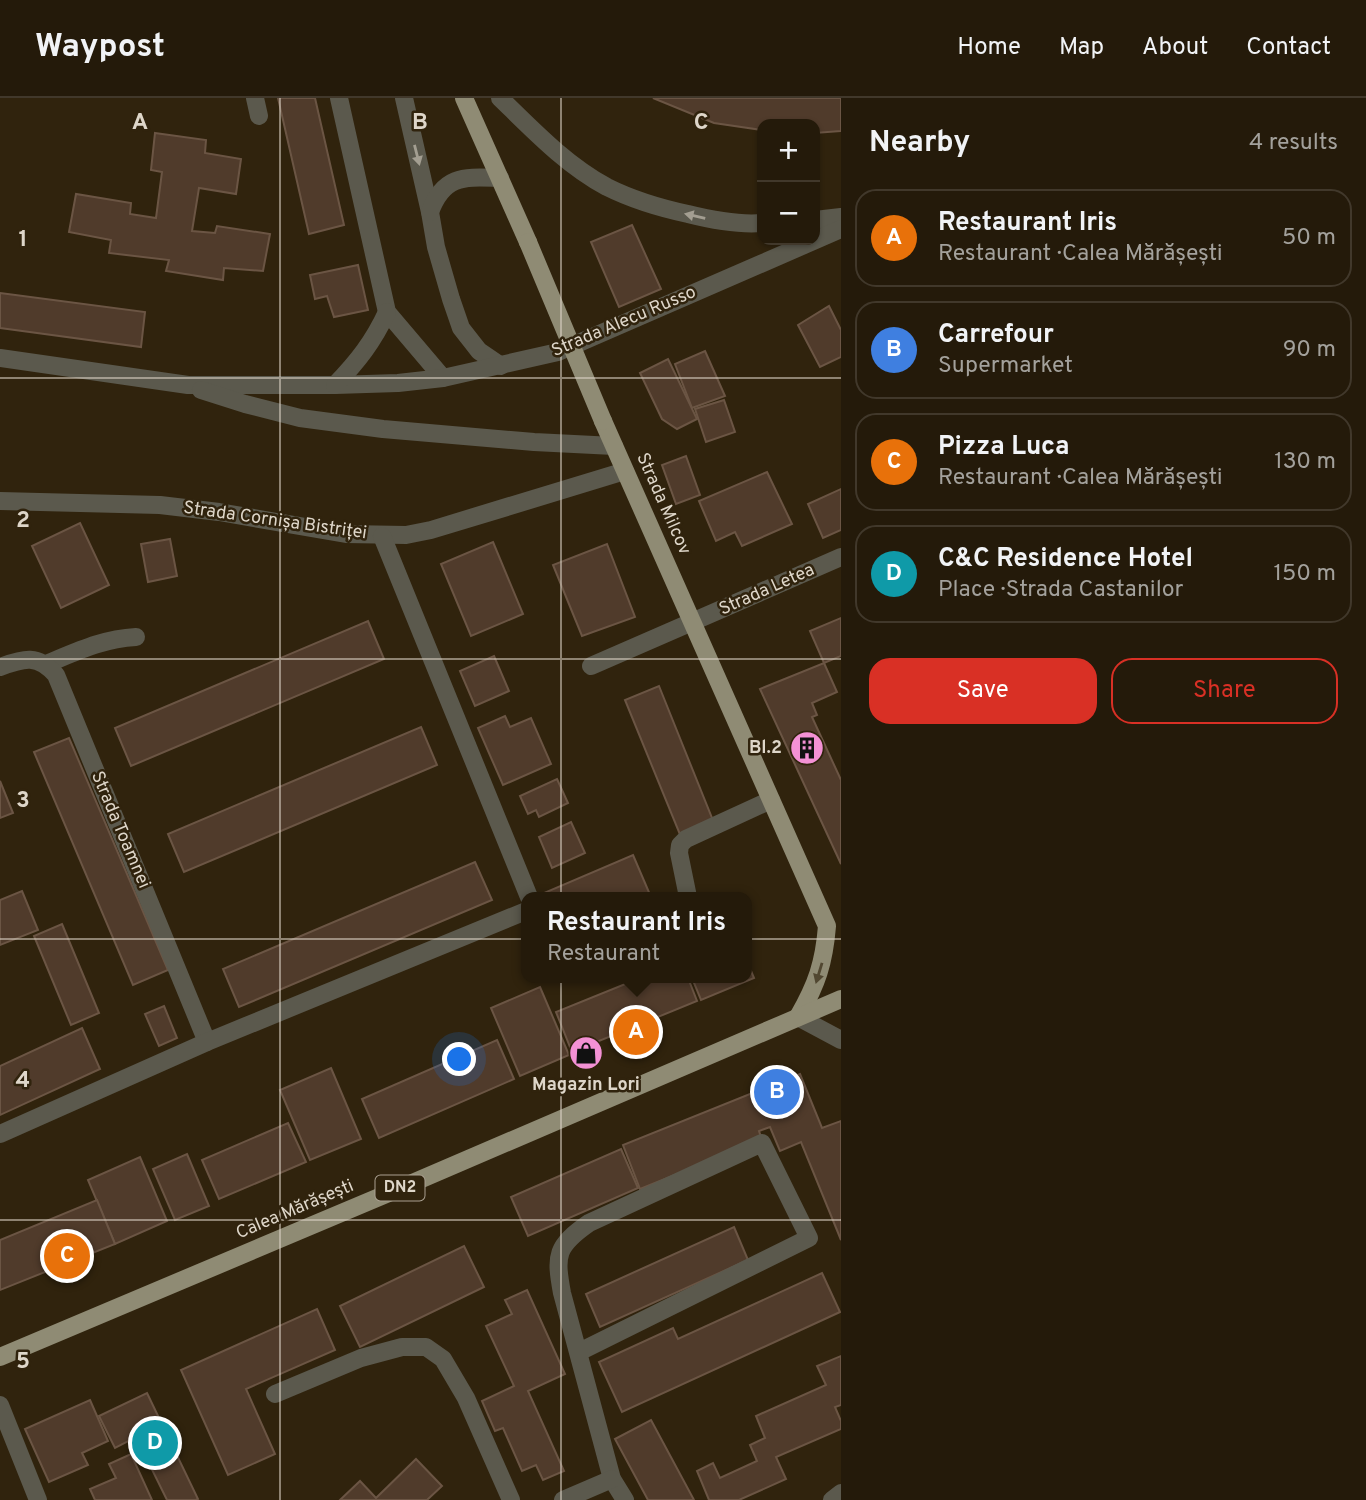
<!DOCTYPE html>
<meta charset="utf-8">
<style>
:root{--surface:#241a0a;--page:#2c2313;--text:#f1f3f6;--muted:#a3a19c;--line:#41382b;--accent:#d93025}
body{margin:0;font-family:Overpass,sans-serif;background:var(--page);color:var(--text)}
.controls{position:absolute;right:21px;top:21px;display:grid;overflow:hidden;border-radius:14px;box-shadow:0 2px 5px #0004}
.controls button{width:63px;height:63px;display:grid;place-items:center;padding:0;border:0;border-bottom:2px solid var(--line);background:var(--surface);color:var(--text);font:35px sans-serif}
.you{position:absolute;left:460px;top:962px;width:24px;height:24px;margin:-18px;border:5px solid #fff;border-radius:50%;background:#1a73e8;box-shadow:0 0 0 10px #1a73e833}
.badge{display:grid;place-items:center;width:46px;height:46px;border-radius:50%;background:var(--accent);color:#fff;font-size:23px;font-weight:700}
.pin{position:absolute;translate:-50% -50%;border:4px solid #fff;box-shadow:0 2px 7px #0006}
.popup{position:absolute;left:521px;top:794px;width:231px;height:91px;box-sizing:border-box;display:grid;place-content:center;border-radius:14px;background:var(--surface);filter:drop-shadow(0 2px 5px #0005);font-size:23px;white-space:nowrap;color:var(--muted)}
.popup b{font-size:26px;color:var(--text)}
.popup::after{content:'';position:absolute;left:50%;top:100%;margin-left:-14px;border:14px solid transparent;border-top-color:var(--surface)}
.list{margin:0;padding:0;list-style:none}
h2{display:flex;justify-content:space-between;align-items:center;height:91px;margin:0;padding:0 28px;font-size:30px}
h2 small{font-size:23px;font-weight:400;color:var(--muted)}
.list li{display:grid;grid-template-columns:46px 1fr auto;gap:21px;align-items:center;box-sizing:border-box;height:98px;margin:0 14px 14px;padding:0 14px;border:2px solid var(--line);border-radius:21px}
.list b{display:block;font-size:26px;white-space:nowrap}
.list p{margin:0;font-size:23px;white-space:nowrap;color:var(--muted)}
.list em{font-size:23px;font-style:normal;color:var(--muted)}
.actions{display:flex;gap:14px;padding:21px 28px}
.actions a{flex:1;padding:16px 0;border:2px solid var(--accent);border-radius:21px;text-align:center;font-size:24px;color:var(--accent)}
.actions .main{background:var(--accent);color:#fff}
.map{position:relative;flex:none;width:841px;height:1402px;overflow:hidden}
header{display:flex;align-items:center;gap:42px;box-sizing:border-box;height:98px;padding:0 35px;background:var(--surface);border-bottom:2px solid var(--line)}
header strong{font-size:33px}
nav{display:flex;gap:38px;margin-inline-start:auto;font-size:24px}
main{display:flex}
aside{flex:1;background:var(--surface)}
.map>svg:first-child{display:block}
</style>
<header>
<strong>Waypost</strong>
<nav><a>Home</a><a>Map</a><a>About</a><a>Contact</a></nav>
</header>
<main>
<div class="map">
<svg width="841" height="1402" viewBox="0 0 841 1402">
<rect width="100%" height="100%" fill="#30230d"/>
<g fill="#503b2b" stroke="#6b5544" stroke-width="2">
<polygon points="278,0 315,0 344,127 309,136"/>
<polygon points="653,0 841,0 841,33 815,35 815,26 762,26 762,32 714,25"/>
<polygon points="155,35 206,42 205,55 241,61 236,96 199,90 192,133 215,135 217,128 270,136 263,173 224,170 223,182 166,173 169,162 109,155 111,142 69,134 76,96 131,105 130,116 156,120 162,74 151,72"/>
<polygon points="632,127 661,191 619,209 591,144"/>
<polygon points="358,167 368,212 334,219 327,198 315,201 310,177"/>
<polygon points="0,195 145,214 141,249 0,230"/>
<polygon points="829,208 841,232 841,259 820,269 798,227"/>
<polygon points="705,253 725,298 692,310 675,266"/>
<polygon points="668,261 697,321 677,331 662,321 640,275"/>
<polygon points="724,302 735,334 706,344 695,311"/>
<polygon points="686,358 700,397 676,406 662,367"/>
<polygon points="767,374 792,426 742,448 735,434 716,443 699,403"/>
<polygon points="841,391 841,432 823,440 808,406"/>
<polygon points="80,425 109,487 61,510 32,448"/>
<polygon points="170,441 177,478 148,484 141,446"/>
<polygon points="493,444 523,516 471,538 441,466"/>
<polygon points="607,446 635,519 582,538 553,467"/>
<polygon points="841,520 841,558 824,565 810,533"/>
<polygon points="368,523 384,561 131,668 115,630"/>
<polygon points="494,558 509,593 475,608 460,573"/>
<polygon points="824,565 837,594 812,605 817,617 812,619 841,682 841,766 760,591"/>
<polygon points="659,588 714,725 681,739 625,602"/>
<polygon points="505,618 510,629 531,620 551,666 503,687 478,630"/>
<polygon points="421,629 437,667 184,774 168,736"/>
<polygon points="69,640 168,872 133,887 34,654"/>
<polygon points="557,681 568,705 539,719 536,712 528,716 520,698"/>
<polygon points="0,683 13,715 0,720"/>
<polygon points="571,724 585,755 552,770 539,739"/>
<polygon points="633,757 651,799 545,799 544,795"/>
<polygon points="475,764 492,802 239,909 223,871"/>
<polygon points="22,793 38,832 0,847 0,802"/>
<polygon points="62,826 99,915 71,927 34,838"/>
<polygon points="746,861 754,880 701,902 692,880 746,880"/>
<polygon points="640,880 688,880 697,903 572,954 556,914"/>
<polygon points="540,889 569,957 520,978 491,910"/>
<polygon points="164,908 177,940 159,948 145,916"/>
<polygon points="82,930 100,971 0,1017 0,968"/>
<polygon points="497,942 514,981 379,1040 362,1001"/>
<polygon points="331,970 361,1041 310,1062 280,992"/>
<polygon points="800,976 822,1030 841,1023 841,1142 801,1044 780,1053 770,1029 759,1033 762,1042 640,1091 623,1047"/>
<polygon points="288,1025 306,1064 219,1101 202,1062"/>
<polygon points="621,1051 638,1090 528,1138 511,1099"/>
<polygon points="187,1056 209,1108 175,1122 153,1071"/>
<polygon points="140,1059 167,1123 115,1146 88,1082"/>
<polygon points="97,1102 115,1146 0,1192 0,1142"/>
<polygon points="734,1129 748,1162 600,1229 586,1196"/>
<polygon points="464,1148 484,1189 360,1249 340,1208"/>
<polygon points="822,1175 840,1214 622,1314 599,1264 673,1230 678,1241"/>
<polygon points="527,1192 565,1276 528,1293 564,1373 543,1382 536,1367 522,1373 503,1330 495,1333 482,1303 514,1288 486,1228 512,1216 505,1202"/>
<polygon points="317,1211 335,1252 246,1291 275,1356 228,1377 181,1272"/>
<polygon points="841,1258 841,1307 835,1309 841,1323 841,1331 776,1359 786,1381 739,1402 709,1402 697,1373 713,1365 720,1380 757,1363 750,1347 765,1340 756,1318 826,1287 817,1268"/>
<polygon points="147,1295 198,1401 196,1402 167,1402 136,1339 115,1350 99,1318"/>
<polygon points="90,1302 108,1343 82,1355 88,1367 49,1384 25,1331"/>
<polygon points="651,1322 694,1402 648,1402 615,1341"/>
<polygon points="131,1356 152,1402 95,1402 90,1391 116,1380 109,1366"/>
<polygon points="416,1361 442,1388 427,1402 340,1402 360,1383 376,1400"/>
</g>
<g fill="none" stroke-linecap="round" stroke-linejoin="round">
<g stroke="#5b594d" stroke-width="18">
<polyline points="255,0 259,18"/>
<polyline points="339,0 387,214 443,280"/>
<polyline points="404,0 430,114 436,149 451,201 461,230 479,253 501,268"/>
<path d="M 500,0 C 533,32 566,67 607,89 C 633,102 660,110 688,116 C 712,122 738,127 762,125"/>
<path d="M 430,114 C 444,76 465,79 500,80"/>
<polyline points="815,122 841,119"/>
<polyline points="0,260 188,287 335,287 398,285 443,280 558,254 841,131"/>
<path d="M 335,287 C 358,263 373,244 387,214"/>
<polyline points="201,292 245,306 300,320 383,331 534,344 614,348"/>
<polyline points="0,403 160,407 219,414 346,436 406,437 431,432 625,373"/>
<polyline points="382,438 529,799"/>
<path d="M 46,566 C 78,553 102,541 136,539"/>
<polyline points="591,568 841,459"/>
<path d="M 0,569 C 24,560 38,556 56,577 L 207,944"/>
<polyline points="688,799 679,755 680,747 686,741 771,702"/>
<polyline points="798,919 841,942"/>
<polyline points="0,1036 207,944 526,813"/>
<path d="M 579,1254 L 809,1140 L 762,1045 L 589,1125 C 556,1148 555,1157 562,1195 L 612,1381 L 625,1402"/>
<polyline points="275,1296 361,1260 402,1249 426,1249 443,1261 466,1300 511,1402"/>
<polyline points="0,1307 38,1402"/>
<polyline points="563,1402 612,1381"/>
<polyline points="832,1402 841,1395"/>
</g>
<g stroke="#8f8b74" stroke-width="18">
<polyline points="464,0 528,144"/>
<path d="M 603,323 L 827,828 C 824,865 817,886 798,919"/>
<polyline points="0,1259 403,1089 841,901"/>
</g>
<polyline stroke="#8f8b74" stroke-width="18" points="528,144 603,323"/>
</g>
<defs><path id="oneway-solid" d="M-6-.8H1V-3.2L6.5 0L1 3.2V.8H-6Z" transform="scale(1.75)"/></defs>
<g fill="#a39e91">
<use href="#oneway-solid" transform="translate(417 57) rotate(76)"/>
<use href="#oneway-solid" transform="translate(695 118) rotate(-167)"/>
</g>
<use fill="#514731" href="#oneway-solid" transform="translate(819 875) rotate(107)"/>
<path fill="none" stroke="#ded6c9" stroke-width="2" stroke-opacity="0.55" d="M 280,0 L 280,1402M 561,0 L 561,1402M 0,280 L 841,280M 0,561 L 841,561M 0,841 L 841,841M 0,1122 L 841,1122"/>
<defs>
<g id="building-disc" transform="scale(1.75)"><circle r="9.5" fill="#f391d5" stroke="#30230d"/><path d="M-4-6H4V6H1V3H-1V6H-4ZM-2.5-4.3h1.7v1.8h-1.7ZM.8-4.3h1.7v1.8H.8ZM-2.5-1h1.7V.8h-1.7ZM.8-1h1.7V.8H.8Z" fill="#111"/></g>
<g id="shop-disc" transform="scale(1.75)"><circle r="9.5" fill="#f391d5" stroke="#30230d"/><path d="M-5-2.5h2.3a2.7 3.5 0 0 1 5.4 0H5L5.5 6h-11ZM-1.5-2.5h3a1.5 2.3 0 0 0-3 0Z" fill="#111"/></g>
</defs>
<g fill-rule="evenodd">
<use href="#building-disc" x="807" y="650"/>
<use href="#shop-disc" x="586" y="955"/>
</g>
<g text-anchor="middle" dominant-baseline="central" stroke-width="5" stroke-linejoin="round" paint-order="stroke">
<rect fill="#30230d" stroke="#aaa091" stroke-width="2" x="375.5" y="1077.5" width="49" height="25" rx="5"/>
<g font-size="16" font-weight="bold" fill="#ded6c9">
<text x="400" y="1090">DN2</text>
</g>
<g font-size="18" fill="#ded6c9" stroke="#30230d">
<text transform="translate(624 224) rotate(-23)">Strada Alecu Russo</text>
<text transform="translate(663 406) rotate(66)">Strada Milcov</text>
<text transform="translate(275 423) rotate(8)">Strada Cornișa Bistriței</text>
<text transform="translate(767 492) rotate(-24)">Strada Letea</text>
<text transform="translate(120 732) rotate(67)">Strada Toamnei</text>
<text transform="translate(295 1112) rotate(-23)">Calea Mărășești</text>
</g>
<g font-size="18" font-weight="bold" fill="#ded6c9" stroke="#30230d" text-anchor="end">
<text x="782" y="650">Bl.2</text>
<text x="586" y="987" text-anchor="middle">Magazin Lori</text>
</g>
</g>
<g font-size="23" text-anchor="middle" font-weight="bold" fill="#ded6c9" stroke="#30230d" stroke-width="5" stroke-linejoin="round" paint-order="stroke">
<text x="140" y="31">A</text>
<text x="420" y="31">B</text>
<text x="701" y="31">C</text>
<text x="23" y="148">1</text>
<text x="23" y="429">2</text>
<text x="23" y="709">3</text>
<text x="23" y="989">4</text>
<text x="23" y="1270">5</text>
</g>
</svg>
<div class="controls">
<button>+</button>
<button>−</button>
</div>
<div class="you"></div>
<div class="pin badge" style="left:636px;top:934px;background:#e8710a">A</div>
<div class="popup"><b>Restaurant Iris</b>Restaurant</div>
<div class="pin badge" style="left:777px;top:994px;background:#3f7fe0">B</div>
<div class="pin badge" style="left:67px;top:1158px;background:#e8710a">C</div>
<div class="pin badge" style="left:155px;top:1345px;background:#0f9aa8">D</div>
</div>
<aside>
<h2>Nearby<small>4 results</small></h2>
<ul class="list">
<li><span class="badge" style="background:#e8710a">A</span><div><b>Restaurant Iris</b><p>Restaurant · Calea Mărășești</p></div><em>50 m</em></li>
<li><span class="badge" style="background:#3f7fe0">B</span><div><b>Carrefour</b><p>Supermarket</p></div><em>90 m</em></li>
<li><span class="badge" style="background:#e8710a">C</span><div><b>Pizza Luca</b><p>Restaurant · Calea Mărășești</p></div><em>130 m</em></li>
<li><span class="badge" style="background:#0f9aa8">D</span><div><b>C&amp;C Residence Hotel</b><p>Place · Strada Castanilor</p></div><em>150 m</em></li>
</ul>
<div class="actions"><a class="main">Save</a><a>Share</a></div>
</aside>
</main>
